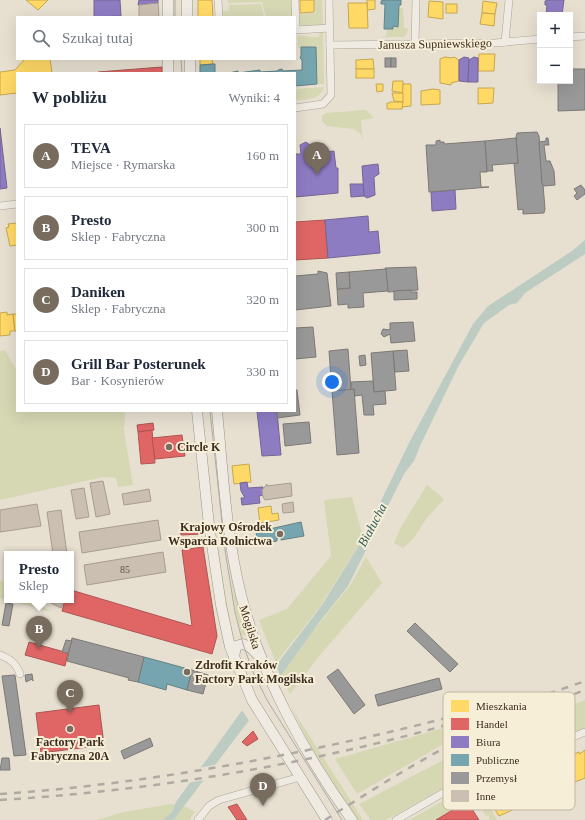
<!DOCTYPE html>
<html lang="pl">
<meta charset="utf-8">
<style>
:root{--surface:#fff;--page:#f6f6f7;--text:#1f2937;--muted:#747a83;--line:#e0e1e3;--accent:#786c5e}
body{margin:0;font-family:"Times New Roman",serif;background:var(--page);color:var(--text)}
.controls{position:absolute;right:12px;top:12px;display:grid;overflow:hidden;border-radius:0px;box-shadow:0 4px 16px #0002}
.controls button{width:36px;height:36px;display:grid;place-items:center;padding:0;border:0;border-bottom:1px solid var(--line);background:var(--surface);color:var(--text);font:20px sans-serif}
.you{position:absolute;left:332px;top:382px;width:14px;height:14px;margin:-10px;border:3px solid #fff;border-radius:50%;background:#1a73e8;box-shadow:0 0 0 6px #1a73e833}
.badge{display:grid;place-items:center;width:26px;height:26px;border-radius:50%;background:var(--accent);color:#fff;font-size:13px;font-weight:700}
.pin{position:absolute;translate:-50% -33px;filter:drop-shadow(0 1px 2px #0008)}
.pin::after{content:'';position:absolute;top:21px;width:14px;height:12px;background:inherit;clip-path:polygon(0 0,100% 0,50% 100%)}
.popup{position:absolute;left:4px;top:551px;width:70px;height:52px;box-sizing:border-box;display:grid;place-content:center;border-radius:0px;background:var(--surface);filter:drop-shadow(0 1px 3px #0005);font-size:13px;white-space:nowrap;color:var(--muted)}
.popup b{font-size:15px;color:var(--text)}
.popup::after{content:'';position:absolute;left:50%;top:100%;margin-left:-8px;border:8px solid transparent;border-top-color:var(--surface)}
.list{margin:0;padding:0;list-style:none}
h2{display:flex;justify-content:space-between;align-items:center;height:52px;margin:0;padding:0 16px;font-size:17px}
h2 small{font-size:13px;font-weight:400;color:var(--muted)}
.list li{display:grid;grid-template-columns:26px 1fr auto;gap:12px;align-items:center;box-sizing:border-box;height:64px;margin:0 8px 8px;padding:0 8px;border:1px solid var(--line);border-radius:0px}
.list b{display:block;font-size:15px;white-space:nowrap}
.list p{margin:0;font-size:13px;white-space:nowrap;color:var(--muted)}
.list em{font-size:13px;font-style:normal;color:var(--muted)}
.icon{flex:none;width:22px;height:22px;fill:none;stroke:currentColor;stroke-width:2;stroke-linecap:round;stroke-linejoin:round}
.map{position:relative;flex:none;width:585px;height:820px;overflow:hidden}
.search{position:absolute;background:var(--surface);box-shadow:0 4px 16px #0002;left:16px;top:16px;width:280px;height:44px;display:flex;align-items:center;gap:10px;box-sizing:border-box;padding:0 14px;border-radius:0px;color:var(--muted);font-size:15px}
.panel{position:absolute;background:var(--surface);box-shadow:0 4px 16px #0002;left:16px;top:72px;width:280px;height:340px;border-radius:0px}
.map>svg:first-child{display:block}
</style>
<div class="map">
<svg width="585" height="820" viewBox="0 0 585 820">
<rect width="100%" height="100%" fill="#e7e0d1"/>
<g fill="#d6d7b3">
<polygon points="228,0 291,0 292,17 266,17 262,2 228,3"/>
<polygon points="314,0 322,0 323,25 303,27 300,24 299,14 315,13"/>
<polygon points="261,4 264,16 262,16 221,17 221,11 229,11 229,5"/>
<polygon points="399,8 403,8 404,28 408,29 406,35 403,37 380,37 386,36 387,29 398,27"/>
<polygon points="320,31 323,32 324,84 318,84 316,46 298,48 298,36 319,37"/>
<path d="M 324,87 C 319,101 307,99 295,100 L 295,89 Z"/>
<polygon points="366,110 374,118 361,120 363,141 361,134 354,129 327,126 322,121 322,116 326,113"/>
<polygon points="5,350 17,371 17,411 125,411 124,431 133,485 118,487 116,478 103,477 0,500 0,351"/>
<path d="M 202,411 L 213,513 L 227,605 L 234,638 L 232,638 C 215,564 209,487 202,411 Z"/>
<polygon points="211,411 235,590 247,635 242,636 236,612 223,526"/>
<polygon points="427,485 444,499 426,519 413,539 403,548 394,543 401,527"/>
<polygon points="352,497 363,538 321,605 276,663 259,620 287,609 331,556 324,500"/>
<polygon points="366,557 382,583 320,655 290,694 281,676 310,635 351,584"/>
<polygon points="0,580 7,584 7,600 32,600 51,612 0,598"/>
<polygon points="585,700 585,728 490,766 443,788 386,820 371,820 359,804 484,739"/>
<polygon points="291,707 363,820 357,820 309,744"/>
<polygon points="499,712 357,794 335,759 346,756"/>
<polygon points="487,780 491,786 481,791 497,820 488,820 490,818 488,815 486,816 474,796 435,820 409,820 452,796"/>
<polygon points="171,804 175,805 172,812 163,820 97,820 124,812"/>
<polygon points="184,806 195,812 189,820 173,820"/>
</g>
<polygon fill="#bcccc2" points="585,240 585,254 525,293 517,303 509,305 484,323 459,365 420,446 414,461 404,474 348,586 318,624 250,719 175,818 173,820 163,820 172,812 176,802 243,709 322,605 361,542 410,441 473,324 488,306 572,251"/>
<g fill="#e7e0d1">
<polygon points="275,663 281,678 250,722 241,709"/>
<polygon points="218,764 205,780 187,783 199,768"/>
</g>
<g fill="#ffd966" stroke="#c5a651">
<polygon points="26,0 48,0 38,10"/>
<polygon points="198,0 212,0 213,17 198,17"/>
<polygon points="300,0 314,0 314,12 300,13"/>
<polygon points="367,0 375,0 375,9 367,10"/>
<polygon points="429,1 443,2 443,19 428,17"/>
<polygon points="483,1 497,3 495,14 482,13"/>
<polygon points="348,3 367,3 368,28 349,28"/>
<rect x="446" y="4" width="11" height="9"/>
<polygon points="482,13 495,14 494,26 480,24"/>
<polygon points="479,54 495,54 494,71 478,71"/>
<polygon points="445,57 451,58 454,57 459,60 459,81 451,83 451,85 440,83 440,59"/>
<polygon points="25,59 50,59 52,73 17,73 17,93 0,95 0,72 15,70"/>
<polygon points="200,59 212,59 213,64 200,65"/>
<polygon points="373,59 374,69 356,69 356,60"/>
<rect x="356" y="69" width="18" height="9"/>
<polygon points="393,81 403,81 403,93 392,91"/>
<polygon points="376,84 383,84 383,91 377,92"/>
<polygon points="403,84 411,84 411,106 402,107"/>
<polygon points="478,88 494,88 493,103 478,104"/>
<polygon points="433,89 440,90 440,104 421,105 421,91"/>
<polygon points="392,93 403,93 403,102 394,101"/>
<polygon points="390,102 403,102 402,109 387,109 387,103 390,103"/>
<polygon points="17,223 17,245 10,246 6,228 9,227 8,224"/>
<polygon points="7,312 7,315 13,314 15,331 10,331 10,335 0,336 0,313"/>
<polygon points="13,314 17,314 17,331 15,331"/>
<polygon points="249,464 251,482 234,484 232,466"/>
<polygon points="271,506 272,514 278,513 279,520 260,523 258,508"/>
<polygon points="585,750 585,778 567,785 562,775 569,771 562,773 557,763 560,762 559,759 564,757 565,760 568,758 567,756 571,755 572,757 575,756 574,754 579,752 580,754"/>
<polygon points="546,765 552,778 550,779 552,783 554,782 557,790 499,816 484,792 492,789 492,791 496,789 495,788 502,784 503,786 507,785 506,783 523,778 522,776 532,774 531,772"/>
</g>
<g fill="#e06666" stroke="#af5551">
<polygon points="162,67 162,73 98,73 98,72"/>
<polygon points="325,220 328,258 295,260 295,222"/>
<polygon points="153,423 154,430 138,432 137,425"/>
<polygon points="152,430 155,463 141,464 138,432"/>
<polygon points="182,435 185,456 155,459 152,438"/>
<polygon points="201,524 202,534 181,535 180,526"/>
<polygon points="203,547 217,636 212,654 62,611 65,600 71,600 71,590 192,626 182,550"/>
<polygon points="29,642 68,653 65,666 25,655"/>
<polygon points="99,705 104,745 41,753 36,713"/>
<polygon points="253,731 258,739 247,746 242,742"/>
<polygon points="474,797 479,805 472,809 479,820 436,820"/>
<polygon points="237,804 247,820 237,820 228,807"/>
</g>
<g fill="#8e7cc3" stroke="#766592">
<polygon points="94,0 120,0 121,16 94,17"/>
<polygon points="139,0 158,0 158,3 138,5"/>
<polygon points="547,0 564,0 562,15 546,15 547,5 545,5 545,1"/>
<polygon points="464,57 469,58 468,82 459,81 459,60"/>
<polygon points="474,57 478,58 478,82 468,82 469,60"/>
<polygon points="0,128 7,188 0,189"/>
<polygon points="306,142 310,145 324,144 324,152 334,151 336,168 338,168 338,193 295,197 295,154 301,154 300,145"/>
<polygon points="378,164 379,174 374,177 375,195 367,198 364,196 362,166"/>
<polygon points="350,184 363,184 364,196 351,197"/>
<polygon points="455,190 456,209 432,211 431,192"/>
<polygon points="368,216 369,232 378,231 380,253 328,258 325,220"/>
<polygon points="257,411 277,411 281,455 262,456"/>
<polygon points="247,482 248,488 263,487 263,495 259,496 260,503 242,505 241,498 245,498 241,491 240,483"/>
</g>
<g fill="#76a5af" stroke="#658184">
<polygon points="385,0 401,0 401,5 399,5 398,27 393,26 393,29 384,29 385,4 381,4 381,1"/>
<polygon points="301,47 316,47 317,84 295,86 295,73 229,73 238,71 238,73 260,70 260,72 278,71 278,70 282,69 283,71 302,70 302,60 300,58 301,56"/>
<polygon points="215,64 215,73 200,73 200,65"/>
<polygon points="301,522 304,536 281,540 281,537 277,538 277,541 258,544 256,532"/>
<polygon points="144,657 192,670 187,690 167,684 166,690 138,682"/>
</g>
<g fill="#999" stroke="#7d7975">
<rect x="385" y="58" width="6" height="9"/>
<rect x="391" y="58" width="5" height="9"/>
<polygon points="570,69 585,69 585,110 558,111 558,81 570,81"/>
<polygon points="537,132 539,136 545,209 544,213 523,214 523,209 518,210 514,163 518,163 516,137 517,133"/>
<polygon points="516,138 518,163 492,165 493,171 487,171 485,141"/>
<polygon points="546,138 548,138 549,145 544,145 546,161 550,161 554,171 555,185 544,186 542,184 539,142 546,141"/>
<polygon points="440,140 440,142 444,142 444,144 485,141 487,172 480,172 481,187 489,187 429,192 426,145 436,145 436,141"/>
<polygon points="581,185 585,190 585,194 577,200 574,196 577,193 574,189"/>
<polygon points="416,267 418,290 388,292 385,268"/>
<polygon points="386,269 388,291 363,293 364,307 348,308 348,304 338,305 337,289 350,288 349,272"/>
<polygon points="318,271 327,273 331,306 295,310 295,276 318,274"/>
<polygon points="349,272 350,288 337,289 336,273"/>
<polygon points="410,290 411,292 417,292 417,299 394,300 394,291"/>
<polygon points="413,322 415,341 391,343 390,334 384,337 381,334 383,329 390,330 390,323"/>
<polygon points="313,327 316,357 295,359 295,328"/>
<polygon points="348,349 351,390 332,391 329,351"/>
<polygon points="407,350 409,371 395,372 393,351"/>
<polygon points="393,351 396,390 374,392 371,353"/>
<polygon points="365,355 366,365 360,366 359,356"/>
<polygon points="373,381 374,392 385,391 386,404 373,405 374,415 364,415 362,395 355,396 354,389 351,390 351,382"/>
<polygon points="354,389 359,453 337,455 332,391"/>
<polygon points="295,390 297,390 300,415 277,418 277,411 295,411"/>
<polygon points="309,422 311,443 285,446 283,424"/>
<polygon points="6,603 13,604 9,626 2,625"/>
<polygon points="415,623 458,664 450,672 407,631"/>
<polygon points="72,638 144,657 138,682 128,680 129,678 67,661"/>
<polygon points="66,640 72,641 68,653 62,652"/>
<polygon points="338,669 365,705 354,714 327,677"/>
<polygon points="192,670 208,675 203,694 187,690"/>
<polygon points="32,674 33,681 32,679 26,682 25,675"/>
<polygon points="15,675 26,755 14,756 2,676"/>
<polygon points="439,678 442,689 378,706 375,695"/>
<polygon points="150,738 153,746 124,759 121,751"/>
<polygon points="2,758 9,758 10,770 0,770"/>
</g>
<g fill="#cbbfb2" stroke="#a89c90">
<polygon points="158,3 159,17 139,17 139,5"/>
<polygon points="103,481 110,514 96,517 90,483"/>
<polygon points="291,483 292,496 265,500 263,497 262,490 267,484 267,486"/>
<polygon points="84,488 89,517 76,519 71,490"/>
<polygon points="149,489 151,501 124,505 122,494"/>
<polygon points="293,502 294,512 283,513 282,504"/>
<polygon points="37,504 41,526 0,532 0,510"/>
<polygon points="61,510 67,554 53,554 47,512"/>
<polygon points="158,520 161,540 82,553 79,532"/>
<polygon points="163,552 166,572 87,585 84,565"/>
<polygon points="45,600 64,600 61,608"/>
</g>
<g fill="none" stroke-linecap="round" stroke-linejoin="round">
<g stroke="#ada599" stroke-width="8">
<g id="minor">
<polyline points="218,0 219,17"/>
<polyline points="295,0 296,30 330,28"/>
<polyline points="570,37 585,36"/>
<polyline points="505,42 509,0"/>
<polyline points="330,45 495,43 540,39"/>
<polyline points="415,45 416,0"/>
<polyline points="295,108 323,104 331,95 329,0"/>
<polyline points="0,206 17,204"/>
<path d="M 0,655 C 10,659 16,663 20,674"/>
<polyline points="198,820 209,806 219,800 300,777"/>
<polyline points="396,820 455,786 585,732"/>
</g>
</g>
<g stroke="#9c958a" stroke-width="11">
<g id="secondary">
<polyline points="168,0 168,17"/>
<polyline points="187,0 187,17"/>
<polyline points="168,59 168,73"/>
<polyline points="190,59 190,73"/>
<polyline points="197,411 209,525 221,605 230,647 252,700 327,820"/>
<path d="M 217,411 C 223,472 226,535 241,595 C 260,673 305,755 352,820"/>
<polyline points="234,657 236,646 243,644 250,647 258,655"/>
</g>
</g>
<use href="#minor" stroke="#efebe3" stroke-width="7"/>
<use href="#secondary" stroke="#efebe3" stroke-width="10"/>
<g stroke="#afaaa2" stroke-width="1">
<polyline points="175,0 175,17"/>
<polyline points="181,59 182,73"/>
<polyline points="210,411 225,550 235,612 243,644 253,672 267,700 342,820"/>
</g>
<g stroke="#afaaa2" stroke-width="2.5" stroke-dasharray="7 7" stroke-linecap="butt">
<path d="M 0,794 C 104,787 206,771 308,750 C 379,735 449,719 519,697"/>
<path d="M 0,800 C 198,788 398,748 585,681"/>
<path d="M 325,820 C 371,791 417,761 466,737 C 504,718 545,705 585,690"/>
</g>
</g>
<g fill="#786c5e" stroke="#f7eed8" stroke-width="1.5">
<circle cx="169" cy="447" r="4"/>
<circle cx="280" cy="534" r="4"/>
<circle cx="187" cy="672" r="4"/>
<circle cx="70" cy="729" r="4"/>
</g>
<g text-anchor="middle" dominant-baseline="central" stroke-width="4" stroke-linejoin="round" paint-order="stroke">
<g font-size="10" fill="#605244">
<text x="125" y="569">85</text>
</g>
<g font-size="12" fill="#3d2e20" stroke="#f7eed8">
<text transform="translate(435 44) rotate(-1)">Janusza Supniewskiego</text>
<text transform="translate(250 627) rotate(72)">Mogilska</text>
</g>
<g font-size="12" font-weight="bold" fill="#3d2e20" stroke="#f7eed8" text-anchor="start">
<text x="177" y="447">Circle K</text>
<text x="272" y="527" text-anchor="end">Krajowy Ośrodek<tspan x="272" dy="14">Wsparcia Rolnictwa</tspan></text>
<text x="195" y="665">Zdrofit Kraków<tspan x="195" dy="14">Factory Park Mogilska</tspan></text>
<text x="70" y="742" text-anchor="middle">Factory Park<tspan x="70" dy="14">Fabryczna 20A</tspan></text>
</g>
<g font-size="13" font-style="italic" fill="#2f5d5a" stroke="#f7eed8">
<text transform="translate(372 525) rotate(-62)">Białucha</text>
</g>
</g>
<rect x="443" y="692" width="132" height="118" rx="6" fill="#f7eed8" stroke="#bfb4a1" stroke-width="1"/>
<rect x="451" y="700" width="18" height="12" fill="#ffd966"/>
<rect x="451" y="718" width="18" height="12" fill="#e06666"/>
<rect x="451" y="736" width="18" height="12" fill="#8e7cc3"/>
<rect x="451" y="754" width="18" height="12" fill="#76a5af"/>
<rect x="451" y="772" width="18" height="12" fill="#999"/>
<rect x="451" y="790" width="18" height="12" fill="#cbbfb2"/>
<g font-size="11" fill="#3d2e20">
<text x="476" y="710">Mieszkania</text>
<text x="476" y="728">Handel</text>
<text x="476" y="746">Biura</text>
<text x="476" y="764">Publiczne</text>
<text x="476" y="782">Przemysł</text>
<text x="476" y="800">Inne</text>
</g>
</svg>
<div class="controls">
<button>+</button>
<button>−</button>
</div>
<div class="you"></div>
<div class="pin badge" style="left:317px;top:175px">A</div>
<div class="pin badge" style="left:39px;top:649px">B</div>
<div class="popup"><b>Presto</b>Sklep</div>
<div class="pin badge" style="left:70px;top:713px">C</div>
<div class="pin badge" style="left:263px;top:806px">D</div>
<div class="search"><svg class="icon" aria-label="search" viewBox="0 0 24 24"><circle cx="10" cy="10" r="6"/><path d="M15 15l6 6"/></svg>Szukaj tutaj</div>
<section class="panel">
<h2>W pobliżu<small>Wyniki: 4</small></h2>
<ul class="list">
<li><span class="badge">A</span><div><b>TEVA</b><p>Miejsce · Rymarska</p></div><em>160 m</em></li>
<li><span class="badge">B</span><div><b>Presto</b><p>Sklep · Fabryczna</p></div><em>300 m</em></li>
<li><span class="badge">C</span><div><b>Daniken</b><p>Sklep · Fabryczna</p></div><em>320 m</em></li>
<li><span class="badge">D</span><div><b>Grill Bar Posterunek</b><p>Bar · Kosynierów</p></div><em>330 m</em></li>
</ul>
</section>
</div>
